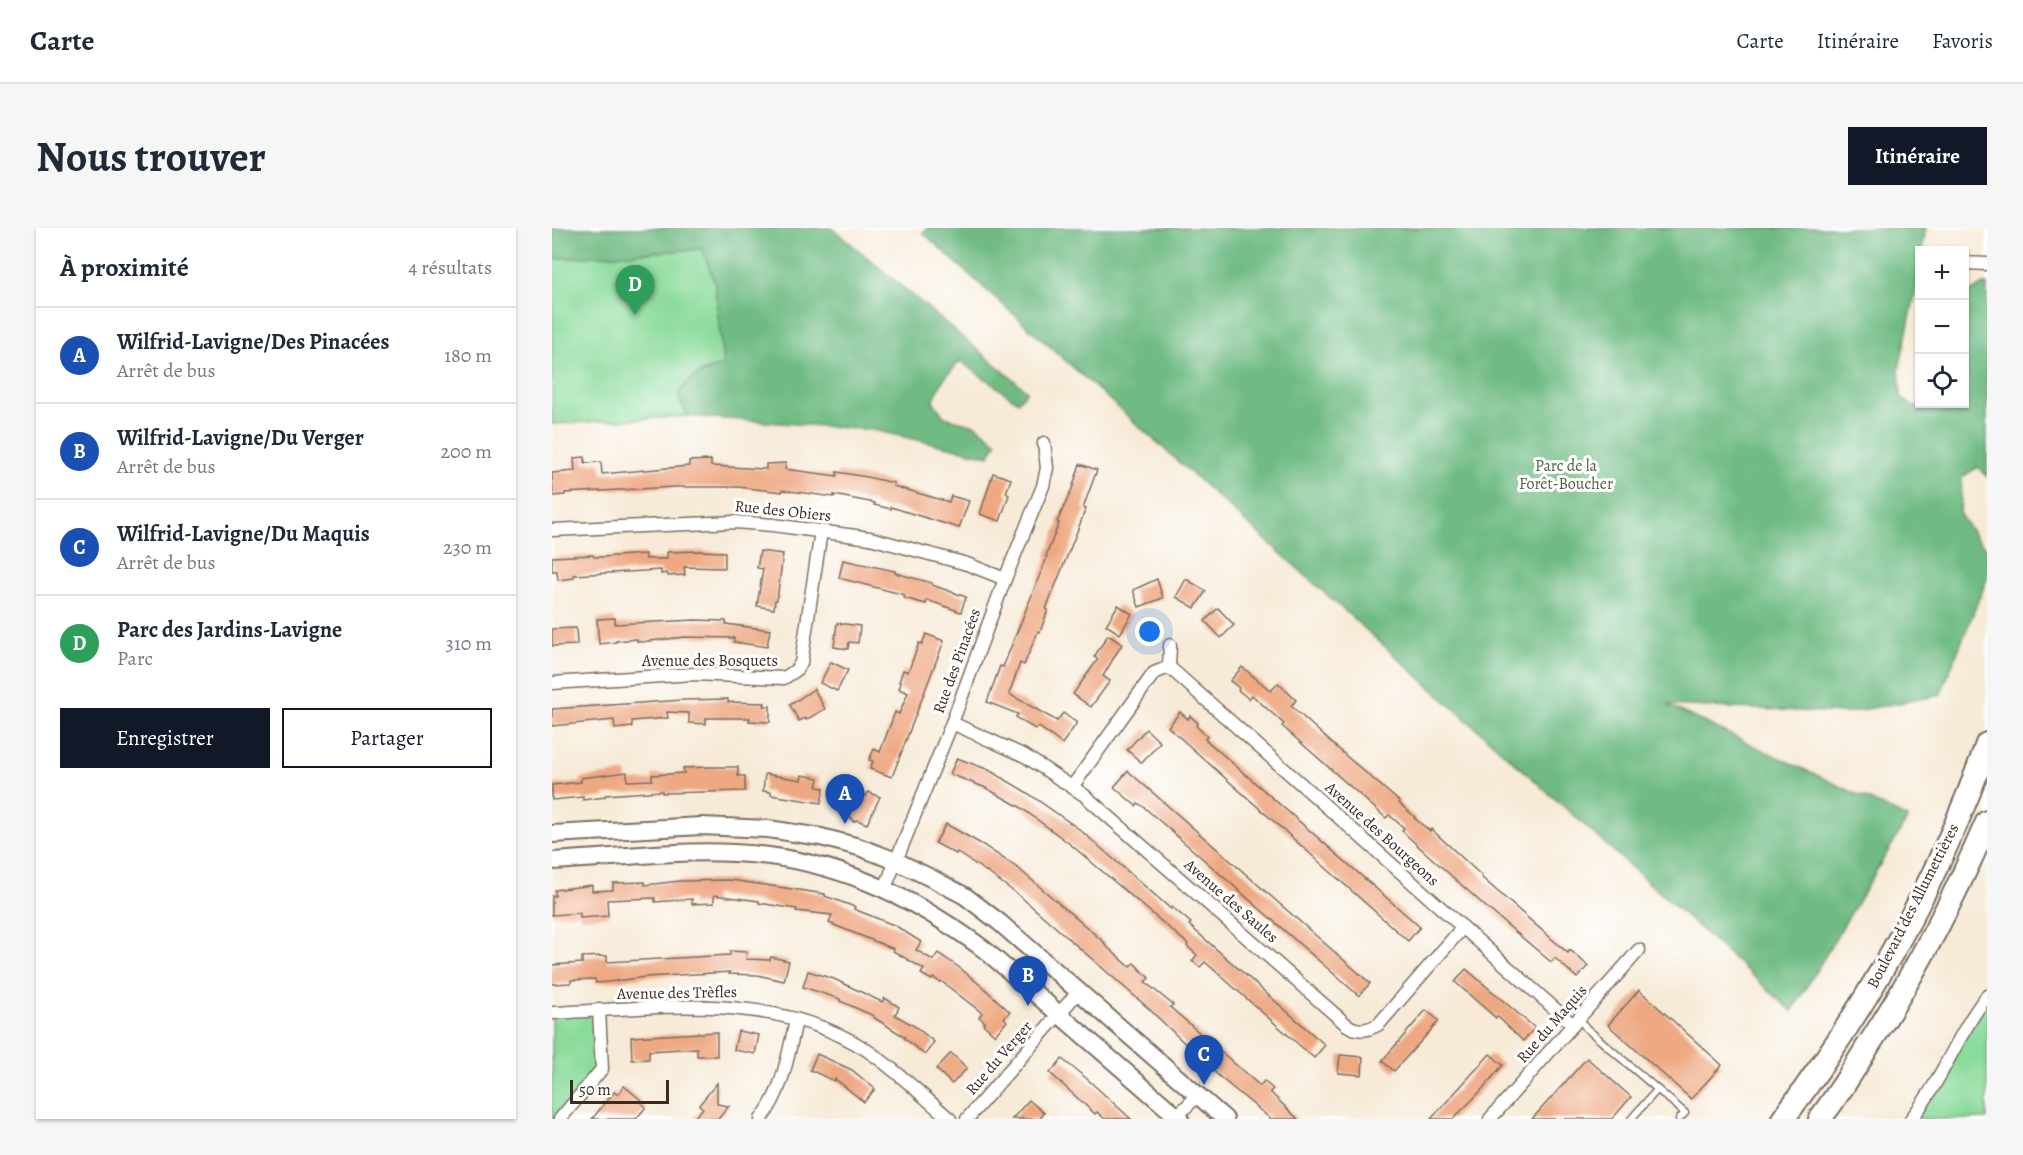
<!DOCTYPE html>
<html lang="fr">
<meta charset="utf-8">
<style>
:root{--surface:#fff;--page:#f6f6f7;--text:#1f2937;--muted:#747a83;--line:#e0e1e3;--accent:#111827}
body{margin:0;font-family:Alegreya,serif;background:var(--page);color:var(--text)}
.controls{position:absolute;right:18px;top:18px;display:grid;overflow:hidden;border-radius:0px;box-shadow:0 2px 4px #0004}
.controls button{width:54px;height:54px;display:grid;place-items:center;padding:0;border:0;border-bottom:2px solid var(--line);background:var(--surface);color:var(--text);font:30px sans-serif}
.scale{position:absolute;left:18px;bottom:15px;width:99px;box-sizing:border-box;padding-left:6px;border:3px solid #3b2a1e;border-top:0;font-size:16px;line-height:21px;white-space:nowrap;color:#3b2a1e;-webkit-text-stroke:4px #fff;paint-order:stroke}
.you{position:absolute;left:598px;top:404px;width:21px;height:21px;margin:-15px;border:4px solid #fff;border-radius:50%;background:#1a73e8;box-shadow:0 0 0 9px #1a73e833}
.badge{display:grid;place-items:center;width:39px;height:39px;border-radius:50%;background:var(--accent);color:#fff;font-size:20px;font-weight:700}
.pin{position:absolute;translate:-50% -50px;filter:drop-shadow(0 2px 3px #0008)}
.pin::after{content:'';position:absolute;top:32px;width:21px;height:18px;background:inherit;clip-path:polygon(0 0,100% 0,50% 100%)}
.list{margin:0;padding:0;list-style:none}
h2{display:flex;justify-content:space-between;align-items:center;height:78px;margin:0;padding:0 24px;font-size:26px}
h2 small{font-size:20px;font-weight:400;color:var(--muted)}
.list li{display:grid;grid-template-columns:39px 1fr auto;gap:18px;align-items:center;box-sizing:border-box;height:96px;padding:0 24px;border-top:2px solid var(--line)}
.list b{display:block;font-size:22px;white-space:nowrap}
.list p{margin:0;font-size:20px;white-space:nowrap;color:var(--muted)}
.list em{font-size:20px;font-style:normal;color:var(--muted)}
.actions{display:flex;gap:12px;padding:18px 24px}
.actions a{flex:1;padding:14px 0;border:2px solid var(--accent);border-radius:0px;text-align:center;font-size:21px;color:var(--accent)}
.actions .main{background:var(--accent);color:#fff}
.icon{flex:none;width:33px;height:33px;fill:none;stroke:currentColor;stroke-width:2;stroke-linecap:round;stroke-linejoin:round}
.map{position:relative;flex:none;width:1435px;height:891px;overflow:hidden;border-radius:0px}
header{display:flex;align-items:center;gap:36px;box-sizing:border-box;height:84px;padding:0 30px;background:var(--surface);border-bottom:2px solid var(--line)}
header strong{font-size:28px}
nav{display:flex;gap:33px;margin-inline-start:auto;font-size:21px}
.intro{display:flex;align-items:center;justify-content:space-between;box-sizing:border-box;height:144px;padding:0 36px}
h1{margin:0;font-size:42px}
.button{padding:15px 27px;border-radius:0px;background:var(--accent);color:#fff;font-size:21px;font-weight:700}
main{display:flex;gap:36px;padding:0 36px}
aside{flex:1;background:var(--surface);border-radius:0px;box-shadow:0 2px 4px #0004}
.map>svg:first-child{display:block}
</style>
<header>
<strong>Carte</strong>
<nav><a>Carte</a><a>Itinéraire</a><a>Favoris</a></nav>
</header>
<div class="intro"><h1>Nous trouver</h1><a class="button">Itinéraire</a></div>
<main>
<aside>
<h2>À proximité<small>4 résultats</small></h2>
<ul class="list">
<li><span class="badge" style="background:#1a4fb4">A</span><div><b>Wilfrid-Lavigne/Des Pinacées</b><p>Arrêt de bus</p></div><em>180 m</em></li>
<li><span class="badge" style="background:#1a4fb4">B</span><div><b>Wilfrid-Lavigne/Du Verger</b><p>Arrêt de bus</p></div><em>200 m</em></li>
<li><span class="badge" style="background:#1a4fb4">C</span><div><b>Wilfrid-Lavigne/Du Maquis</b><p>Arrêt de bus</p></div><em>230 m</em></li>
<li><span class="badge" style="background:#2e9e5b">D</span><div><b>Parc des Jardins-Lavigne</b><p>Parc</p></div><em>310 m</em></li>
</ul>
<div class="actions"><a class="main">Enregistrer</a><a>Partager</a></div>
</aside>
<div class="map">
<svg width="1435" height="891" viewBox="0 0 1435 891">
<rect width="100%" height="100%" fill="#fff"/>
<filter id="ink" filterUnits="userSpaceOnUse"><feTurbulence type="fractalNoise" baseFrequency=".0167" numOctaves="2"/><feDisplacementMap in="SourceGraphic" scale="12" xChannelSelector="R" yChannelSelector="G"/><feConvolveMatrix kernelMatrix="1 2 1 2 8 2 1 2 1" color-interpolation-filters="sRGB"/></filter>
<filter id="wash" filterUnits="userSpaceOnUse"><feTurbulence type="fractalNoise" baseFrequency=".008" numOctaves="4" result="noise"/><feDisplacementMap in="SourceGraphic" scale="24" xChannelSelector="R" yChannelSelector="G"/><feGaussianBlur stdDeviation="1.35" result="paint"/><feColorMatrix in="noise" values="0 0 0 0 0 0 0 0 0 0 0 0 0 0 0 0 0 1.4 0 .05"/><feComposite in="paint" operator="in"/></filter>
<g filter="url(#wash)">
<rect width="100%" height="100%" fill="#f7ebd8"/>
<g fill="#8bdb9b" stroke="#63825c" stroke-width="1.5">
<polygon points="150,21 163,55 171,137 148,145 126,168 136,188 0,196 0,31"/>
<polygon points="1435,768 1435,891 1359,891"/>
<polygon points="47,782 51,830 8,891 0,891 0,785"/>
</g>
<g fill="#70bb83" stroke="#567250" stroke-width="1.5">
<path d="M 0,0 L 280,0 L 475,163 L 466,174 L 408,133 L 391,152 L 381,173 L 392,189 L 423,197 L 445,214 L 437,228 L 321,202 L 136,188 L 126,168 C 137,147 150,145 171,137 L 163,55 L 150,21 L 0,31 Z"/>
<polygon points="375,0 1374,0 1370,22 1368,22 1367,38 1363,67 1347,141 1349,169 1363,180 1370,176 1412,176 1413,67 1430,57 1435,57 1435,249 1426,239 1410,249 1408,287 1425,311 1435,321 1435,351 1388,467 1294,485 1115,477 1356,590 1240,783 371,5"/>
</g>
<g id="blocks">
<g fill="#eea882">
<polygon points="33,229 33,235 49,234 50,246 137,238 137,233 159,232 159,238 214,241 214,236 234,235 233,241 285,248 285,244 315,249 342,255 341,258 397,274 399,268 417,273 407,300 339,279 339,281 322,277 323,275 282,267 282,269 230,262 230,264 186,259 123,259 13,265 13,267 1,268 0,245 23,243 22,230"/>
<polygon points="528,236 545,242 531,280 534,281 494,381 496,382 488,404 486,403 472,437 468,435 457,466 505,493 511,485 525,495 510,516 487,499 483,501 466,491 464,489 466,486 435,474 448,438 451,439 495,329 494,328 507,295 505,294 520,261"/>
<polygon points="441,245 459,251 454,265 457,267 448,293 428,286"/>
<polygon points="148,323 173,324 173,340 132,339 133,347 116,348 115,345 109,346 109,342 22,347 22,350 6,352 5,343 0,343 0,329 41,327 42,329 50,329 93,326 94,331 115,331 115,324"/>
<polygon points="208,323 231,326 225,372 223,372 222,381 205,378 211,341 205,340"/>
<polygon points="291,332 343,343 343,345 380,355 380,357 414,369 409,384 375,372 374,376 352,370 353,367 287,350"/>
<polygon points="605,351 611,370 587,379 581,362"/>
<polygon points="634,351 654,363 643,380 624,369"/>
<polygon points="566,377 580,386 568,406 554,397"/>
<polygon points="666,380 682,397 669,410 653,393"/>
<polygon points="63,390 63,396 143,392 174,393 174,396 218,402 215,419 182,414 182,410 133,409 89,414 85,413 85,411 64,413 64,414 47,416 45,391"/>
<polygon points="285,395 308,398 306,415 297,414 296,421 282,419"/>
<polygon points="24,400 25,417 0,418 0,401"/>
<polygon points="374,406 392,413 340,549 318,541 321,533 317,532 322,521 328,524 343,484 347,486 356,465 347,461 349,455 347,454 351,442 356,444 367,415 370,416"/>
<polygon points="556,407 570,416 551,448 558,453 539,479 521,466 546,431 542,429"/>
<polygon points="279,434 296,442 285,463 268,455"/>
<polygon points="690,439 719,463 726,455 744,472 739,478 793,527 848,574 847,575 863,589 862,590 878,603 879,601 930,648 929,649 1016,725 1018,722 1036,738 1025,750 1003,730 999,734 933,678 865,617 850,603 852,600 837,587 834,590 730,498 732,496 700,467 697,471 686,462 687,460 678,453"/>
<polygon points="262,461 273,481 254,492 253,490 247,493 238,477"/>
<polygon points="176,471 176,474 213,475 212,478 218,478 218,494 197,493 198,490 154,490 154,496 137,495 137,485 115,484 116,490 80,493 80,499 63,501 62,492 0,498 0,481 131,472"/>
<polygon points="628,484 636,491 638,488 646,495 644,498 655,508 653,511 868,699 856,713 616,499"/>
<polygon points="594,501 608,514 590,535 575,522"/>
<polygon points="405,530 437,542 474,564 527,601 619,681 620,679 639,695 637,697 773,817 762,830 653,734 648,739 640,733 645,727 635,718 636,716 518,616 468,579 434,560 398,546"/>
<polygon points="156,539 186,539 186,548 193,548 193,563 110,565 110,563 53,567 53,569 31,572 31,569 0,572 0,557 29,554 29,550 75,544 75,553 100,552 100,547 132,545 131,540"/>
<polygon points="576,543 818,755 807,768 593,580 586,575 584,578 562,559"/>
<polygon points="213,546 249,552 250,547 267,550 265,559 272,560 269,575 219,567 219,564 211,563"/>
<polygon points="301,563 314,568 316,564 328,569 315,596 305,592 301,594 300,590 292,586"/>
<polygon points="394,596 431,617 467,641 553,715 552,716 578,739 582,735 597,750 593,754 621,777 618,779 708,858 712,853 721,861 718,864 746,891 719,891 670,851 595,779 469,669 438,646 405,624 404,626 383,615"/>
<polygon points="179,652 273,666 273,668 303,679 302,681 344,698 369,714 364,722 381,732 386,725 408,740 433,761 458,784 452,790 455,793 443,807 431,796 433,794 427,789 430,785 389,753 388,754 381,750 380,752 369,746 372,741 341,723 342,721 277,695 280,687 244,683 245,681 207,675 207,673 162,667 162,675 140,676 140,671 103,674 103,670 55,672 56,688 28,690 28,685 0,687 0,668 3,668 3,662 40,657 40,663 61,662 61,655 93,654 93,657 128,653"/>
<polygon points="178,723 195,724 194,731 218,732 219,729 237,733 232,753 205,747 177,746 178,744 93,749 56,754 44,755 43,751 19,752 19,755 0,756 0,737 30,735 30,729 55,728 55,734 178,727"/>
<polygon points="914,741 983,800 971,813 945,788 944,790 903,754"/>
<polygon points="256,743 282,751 330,774 333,770 347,779 343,787 364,799 382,814 373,827 352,810 353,809 321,789 322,788 288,773 288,771 251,759"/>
<polygon points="1087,762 1170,837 1139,871 1056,797"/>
<polygon points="874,782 887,793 842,843 830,833"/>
<polygon points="186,803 207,807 203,826 182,822"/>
<polygon points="165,804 165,828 145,828 145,820 97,823 97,831 80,832 79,809"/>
<polygon points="399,825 415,840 400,856 384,841"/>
<polygon points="265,826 300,842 323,861 312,874 283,851 282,853 258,842"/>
<polygon points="938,826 951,837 926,866 901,891 879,891"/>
<polygon points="788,827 811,829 810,847 786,845"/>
<polygon points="1035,830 1079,869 1060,891 980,891"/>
<polygon points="510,831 534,850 579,891 553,891 545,884 543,886 498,845"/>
<polygon points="165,855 165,876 177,878 166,891 141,891 151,880 147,877"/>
<polygon points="72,858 89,872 88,874 94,879 84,891 40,891 62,864 66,867"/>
<polygon points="477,872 492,885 488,891 460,891"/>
</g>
</g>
</g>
<g filter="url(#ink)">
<use href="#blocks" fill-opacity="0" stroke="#7d6e5f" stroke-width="1.5"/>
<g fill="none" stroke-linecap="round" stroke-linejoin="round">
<g stroke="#7d6e5f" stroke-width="9">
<g id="lane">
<polyline points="1027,790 1034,800 1133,885 1127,891"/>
<polyline points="1079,891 1105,862"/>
</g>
</g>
<g stroke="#7d6e5f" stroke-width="15">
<g id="street">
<polyline points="1412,35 1435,36"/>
<polyline points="0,302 182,294 221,297 318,310 415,336 453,351"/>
<polyline points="617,439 1021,797"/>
<polyline points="617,439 618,417"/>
<polyline points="0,455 142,446 232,450 243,443 249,435 269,303"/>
<path d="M 400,495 L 473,528 L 532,567 L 795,797 C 806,804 815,803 827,796 L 911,699"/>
<polyline points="520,559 602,445 617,439"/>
<polyline points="333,660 400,495 453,351 491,258 495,240 492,215"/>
<path d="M 0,785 C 105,780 219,762 313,821 C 344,841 370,868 398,891"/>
<polyline points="8,891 50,841 47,782"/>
<path d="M 209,891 C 231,864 236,826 244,793"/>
<polyline points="415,891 527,763"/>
<polyline points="622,891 646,867"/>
<polyline points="938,891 1087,722"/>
<path d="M 1359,891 C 1390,853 1405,806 1435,768"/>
</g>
</g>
<g stroke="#7d6e5f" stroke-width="20">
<g id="secondary">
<polyline points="0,606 150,598 216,601 269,609 307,619 344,633 381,651 413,668 447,694 673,891"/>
<path d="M 0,633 C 60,630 122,622 182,625 C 278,629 356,665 433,722 L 628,891"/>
</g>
</g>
<g stroke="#7d6e5f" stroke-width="26">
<g id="highway">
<path d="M 1231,891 C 1316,777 1388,651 1435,516"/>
<path d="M 1268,891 C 1285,868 1301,843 1316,818 C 1362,747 1402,671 1435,594"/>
</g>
</g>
<use href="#lane" stroke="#fff" stroke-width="6"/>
<use href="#street" stroke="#fff" stroke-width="12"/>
<use href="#secondary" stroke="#fff" stroke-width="16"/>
<use href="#highway" stroke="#fff" stroke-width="22"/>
</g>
</g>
<g text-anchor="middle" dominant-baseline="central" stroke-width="6" stroke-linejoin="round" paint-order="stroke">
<g font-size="16" fill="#535f44" stroke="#fff">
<text x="1014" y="238">Parc de la<tspan x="1014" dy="18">Forêt-Boucher</tspan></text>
</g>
<g font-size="16" fill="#3b2a1e" stroke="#fff">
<text transform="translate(231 283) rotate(6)">Rue des Obiers</text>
<text x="158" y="433">Avenue des Bosquets</text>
<text transform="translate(405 433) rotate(-70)">Rue des Pinacées</text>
<text transform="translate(830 606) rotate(42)">Avenue des Bourgeons</text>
<text transform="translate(679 673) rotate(41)">Avenue des Saules</text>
<text transform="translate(1361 678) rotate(-63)">Boulevard des Allumettières</text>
<text transform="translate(125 765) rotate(-1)">Avenue des Trèfles</text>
<text transform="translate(1000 796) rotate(-49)">Rue du Maquis</text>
<text transform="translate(447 830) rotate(-49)">Rue du Verger</text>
</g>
</g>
</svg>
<div class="controls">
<button>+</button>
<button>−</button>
<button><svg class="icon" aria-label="locate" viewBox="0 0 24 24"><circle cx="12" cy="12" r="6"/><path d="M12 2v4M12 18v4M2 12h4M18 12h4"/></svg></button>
</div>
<div class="scale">50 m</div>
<div class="you"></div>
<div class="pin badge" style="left:293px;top:596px;background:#1a4fb4">A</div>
<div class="pin badge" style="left:476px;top:778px;background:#1a4fb4">B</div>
<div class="pin badge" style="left:652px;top:857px;background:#1a4fb4">C</div>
<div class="pin badge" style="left:83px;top:87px;background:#2e9e5b">D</div>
</div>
</main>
